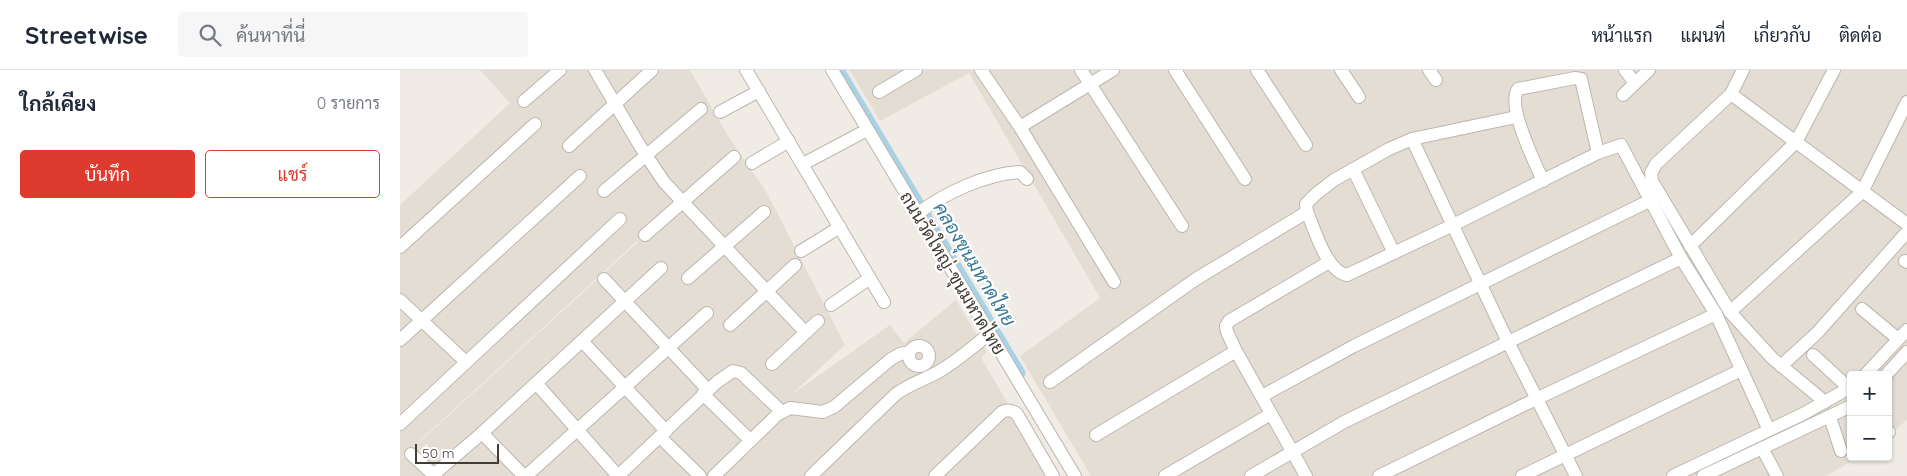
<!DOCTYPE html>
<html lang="th">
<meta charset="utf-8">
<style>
:root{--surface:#fff;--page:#f6f6f7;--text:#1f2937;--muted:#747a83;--line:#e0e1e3;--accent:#df3a2e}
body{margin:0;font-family:Quicksand,Sarabun,sans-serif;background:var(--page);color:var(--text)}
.controls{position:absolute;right:15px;bottom:15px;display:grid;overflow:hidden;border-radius:5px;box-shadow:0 1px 4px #0004}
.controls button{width:45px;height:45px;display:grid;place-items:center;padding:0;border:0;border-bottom:1px solid var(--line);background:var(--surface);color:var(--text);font:25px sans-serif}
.scale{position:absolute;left:15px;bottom:12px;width:84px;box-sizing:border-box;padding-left:5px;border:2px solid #423c36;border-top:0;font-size:14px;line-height:18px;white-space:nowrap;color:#423c36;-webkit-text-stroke:4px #fff;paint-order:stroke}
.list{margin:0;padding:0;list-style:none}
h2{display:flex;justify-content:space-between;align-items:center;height:65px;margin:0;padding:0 20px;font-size:21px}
h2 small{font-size:16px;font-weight:400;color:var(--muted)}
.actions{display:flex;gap:10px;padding:15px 20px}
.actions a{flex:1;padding:11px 0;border:1px solid var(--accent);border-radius:5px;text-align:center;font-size:18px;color:var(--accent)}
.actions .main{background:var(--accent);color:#fff}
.icon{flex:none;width:28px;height:28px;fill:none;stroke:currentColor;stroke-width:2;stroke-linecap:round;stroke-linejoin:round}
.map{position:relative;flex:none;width:1507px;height:406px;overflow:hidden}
header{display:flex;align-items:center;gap:30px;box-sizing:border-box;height:70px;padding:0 25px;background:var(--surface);border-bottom:1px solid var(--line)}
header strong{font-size:24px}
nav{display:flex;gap:28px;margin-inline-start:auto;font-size:18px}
.search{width:350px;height:45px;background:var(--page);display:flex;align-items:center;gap:12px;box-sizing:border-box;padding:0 18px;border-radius:5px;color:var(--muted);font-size:19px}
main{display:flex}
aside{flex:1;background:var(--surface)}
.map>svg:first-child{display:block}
</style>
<header>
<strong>Streetwise</strong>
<div class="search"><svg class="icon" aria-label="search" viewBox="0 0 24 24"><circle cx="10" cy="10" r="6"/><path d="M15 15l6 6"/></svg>ค้นหาที่นี่</div>
<nav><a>หน้าแรก</a><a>แผนที่</a><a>เกี่ยวกับ</a><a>ติดต่อ</a></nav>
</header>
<main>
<aside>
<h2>ใกล้เคียง<small>0 รายการ</small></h2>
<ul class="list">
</ul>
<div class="actions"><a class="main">บันทึก</a><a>แชร์</a></div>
</aside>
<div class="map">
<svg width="1507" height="406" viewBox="0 0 1507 406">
<rect width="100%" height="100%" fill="#f0ece5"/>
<g fill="#e3ddd4">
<polygon points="80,0 290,0 328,66 367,123 445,275 391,325 490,255 504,273 556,230 587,282 581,288 651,406 0,406 0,390 238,172 237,171 0,389 0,135 110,33"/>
<polygon points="450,0 1507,0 1507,349 1488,368 1488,305 1451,305 1451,387 1459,387 1426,406 691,406 620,286 700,228 569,3 480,51"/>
</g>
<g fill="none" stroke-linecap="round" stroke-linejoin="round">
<polyline stroke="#a8d2e6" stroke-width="11" points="439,0 620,303"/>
<g stroke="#bdb6ac" stroke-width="14">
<g id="minor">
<polyline points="195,0 240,76 264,112 406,263"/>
<polyline points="346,0 484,232"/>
<polyline points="432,0 675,406"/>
<polyline points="581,0 620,57 714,212"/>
<polyline points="681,0 782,156"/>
<polyline points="775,0 845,109"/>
<polyline points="857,0 906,75"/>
<polyline points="941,0 959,27"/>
<polyline points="1029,0 1036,10"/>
<polyline points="1225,0 1235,13"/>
<polyline points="1343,0 1331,24 1256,94 1251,103 1252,111 1330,242 1372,288 1425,332"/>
<polyline points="479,22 516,0"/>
<polyline points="1331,24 1507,154"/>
<polyline points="1223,25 1249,0"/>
<polyline points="124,31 160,0"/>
<polyline points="320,42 359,21"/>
<path d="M 1116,47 L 1012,69 L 989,79 L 934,110 L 916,124 L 906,134 L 907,142 C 915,160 926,201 947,205 L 1053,155 L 1198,83 L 1221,75 L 1281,188 L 1316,244 L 1369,360"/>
<polyline points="620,57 713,0"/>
<polyline points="1012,69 1108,272 1176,406"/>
<polyline points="169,76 252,0"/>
<polyline points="352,93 389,71"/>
<polyline points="403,94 467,60"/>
<polyline points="953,99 994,183"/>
<path d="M 1143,111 C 1135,93 1106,34 1118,19 L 1175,8 L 1181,9 L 1198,83"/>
<polyline points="204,121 301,39"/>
<path d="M 517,144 C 545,123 585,104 620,102 L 627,109"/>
<polyline points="245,165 334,87"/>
<polyline points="1290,176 1396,72 1434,0"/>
<polyline points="0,177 135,54"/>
<polyline points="401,181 440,157"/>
<polyline points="1505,191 1507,192"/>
<polyline points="288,208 364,142"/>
<polyline points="204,209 308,320"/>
<polyline points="0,230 66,292"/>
<polyline points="431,235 470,208"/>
<polyline points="1462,239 1498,269"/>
<polyline points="1330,242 1462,122 1507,32"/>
<polyline points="330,255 395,195"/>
<polyline points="0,270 180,106"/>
<polyline points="182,271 266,361"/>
<circle cx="519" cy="286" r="10"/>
<polyline points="1413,285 1449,318"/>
<polyline points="372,294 418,251"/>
<polyline points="1381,296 1417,263 1507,162"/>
<polyline points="1465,305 1507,260"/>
<polyline points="1486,305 1507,282"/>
<polyline points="650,312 796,209 907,142"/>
<polyline points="136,313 218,406"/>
<polyline points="303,324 350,370"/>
<polyline points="862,326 954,276 1249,131"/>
<polyline points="1430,347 1441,381"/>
<polyline points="0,354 220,149"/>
<polyline points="1488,362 1489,362"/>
<polyline points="82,363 124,406"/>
<polyline points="696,365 836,281"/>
<polyline points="260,367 300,406"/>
<polyline points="1362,378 1377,406"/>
<polyline points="11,384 35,406"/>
<polyline points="32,406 82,363 261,198"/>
<polyline points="126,406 307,243"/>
<polyline points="218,406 317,312 333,301 341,303 382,342"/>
<polyline points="314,406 377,345 390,338 423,342 434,337 491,289 500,284 510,282"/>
<path d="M 411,406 L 496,324 C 509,314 524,310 538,302 C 556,292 573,277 589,264"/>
<path d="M 535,406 L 602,342 C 608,339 612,340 617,344 L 653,406"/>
<polyline points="765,406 871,344"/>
<polyline points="851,406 944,352 1281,188"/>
<polyline points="906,406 836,281 827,262 826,256 829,251 929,192"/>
<polyline points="979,406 1136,329 1316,244"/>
<polyline points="1122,406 1341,300"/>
<polyline points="1273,406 1403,344 1451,317"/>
<polyline points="1303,406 1451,336"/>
</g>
</g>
<use href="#minor" stroke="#fff" stroke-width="12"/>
</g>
<g text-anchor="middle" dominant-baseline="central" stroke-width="4.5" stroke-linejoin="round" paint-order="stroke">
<g font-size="18" fill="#423c36" stroke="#fff">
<text transform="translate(553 203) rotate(59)">ถนนวัดใหญ่-ขุนมหาดไทย</text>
</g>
<g font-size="19" font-style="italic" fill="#3b7998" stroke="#fff">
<text transform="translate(575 194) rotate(59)">คลองขุนมหาดไทย</text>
</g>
</g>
</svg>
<div class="controls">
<button>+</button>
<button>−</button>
</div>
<div class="scale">50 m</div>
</div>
</main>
